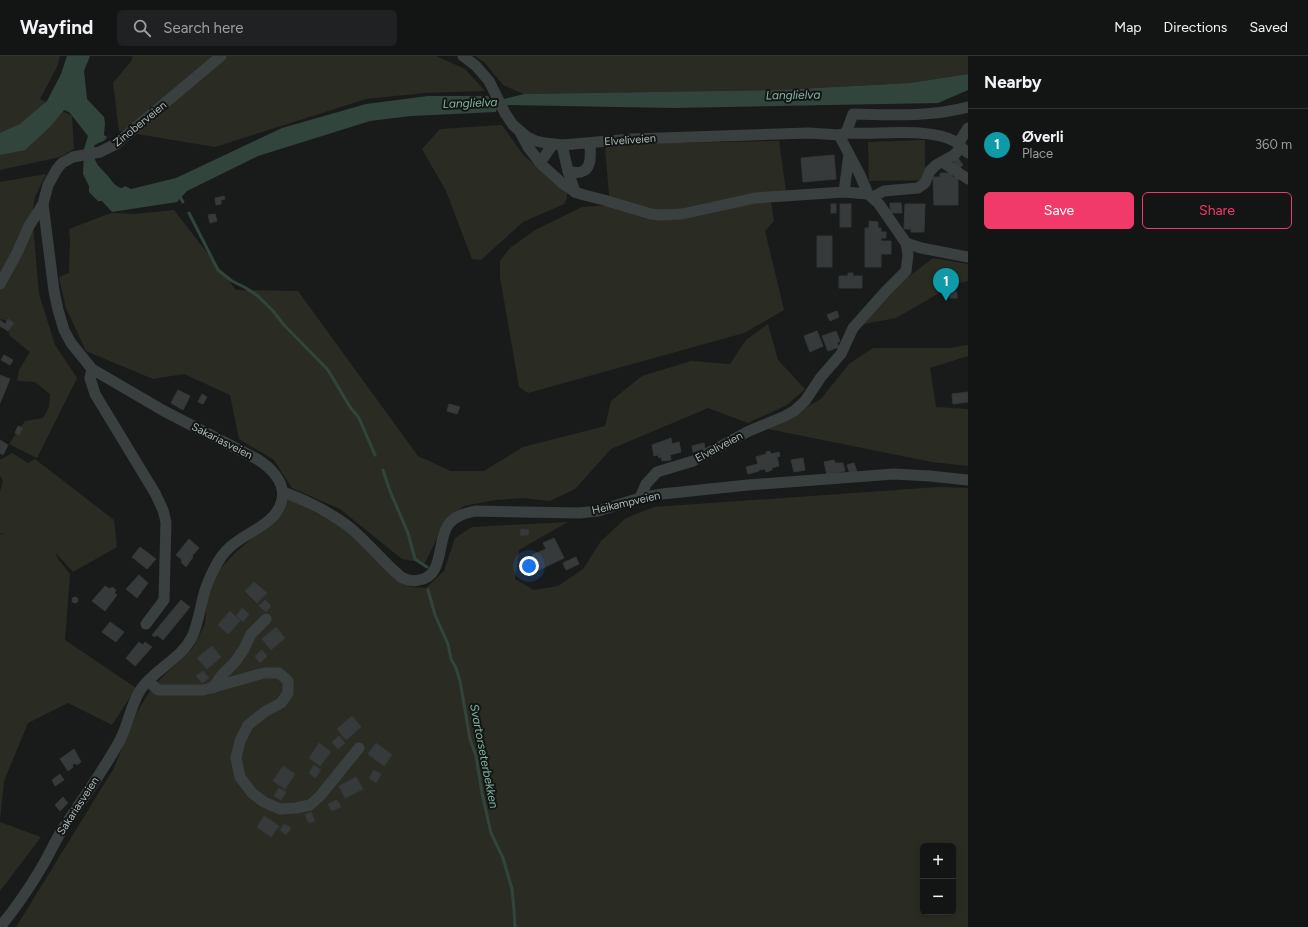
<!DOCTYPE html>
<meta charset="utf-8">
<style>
:root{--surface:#131414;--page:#202122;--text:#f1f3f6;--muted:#9d9ea0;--line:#323334;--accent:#f23a6a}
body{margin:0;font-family:Figtree,sans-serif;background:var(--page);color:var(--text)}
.controls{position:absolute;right:12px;bottom:12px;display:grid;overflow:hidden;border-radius:6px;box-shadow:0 2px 6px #0003}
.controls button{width:36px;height:36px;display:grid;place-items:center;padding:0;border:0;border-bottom:1px solid var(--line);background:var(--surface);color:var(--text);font:20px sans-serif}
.you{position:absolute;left:529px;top:510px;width:14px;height:14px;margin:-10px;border:3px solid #fff;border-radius:50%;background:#1a73e8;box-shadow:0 0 0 6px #1a73e833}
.badge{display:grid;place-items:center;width:26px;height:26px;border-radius:50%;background:var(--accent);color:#fff;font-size:13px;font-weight:700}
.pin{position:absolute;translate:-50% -33px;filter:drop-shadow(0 1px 2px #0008)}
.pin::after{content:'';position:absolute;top:21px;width:14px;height:12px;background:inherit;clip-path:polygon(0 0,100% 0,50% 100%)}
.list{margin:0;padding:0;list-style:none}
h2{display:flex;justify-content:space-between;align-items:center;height:52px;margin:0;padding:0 16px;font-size:17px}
h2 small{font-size:13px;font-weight:400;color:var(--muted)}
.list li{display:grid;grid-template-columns:26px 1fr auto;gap:12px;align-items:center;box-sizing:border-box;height:72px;padding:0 16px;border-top:1px solid var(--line)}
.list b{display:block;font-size:15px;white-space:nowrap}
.list p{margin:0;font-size:13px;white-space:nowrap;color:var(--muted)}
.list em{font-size:13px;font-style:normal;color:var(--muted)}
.actions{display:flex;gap:8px;padding:12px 16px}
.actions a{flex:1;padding:9px 0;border:1px solid var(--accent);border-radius:6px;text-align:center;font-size:14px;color:var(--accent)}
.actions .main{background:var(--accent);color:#fff}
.icon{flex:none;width:22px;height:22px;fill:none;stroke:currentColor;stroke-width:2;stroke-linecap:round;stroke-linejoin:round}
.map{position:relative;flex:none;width:968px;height:871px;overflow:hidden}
header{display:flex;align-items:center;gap:24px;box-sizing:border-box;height:56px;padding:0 20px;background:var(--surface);border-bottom:1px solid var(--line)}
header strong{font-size:19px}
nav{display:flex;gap:22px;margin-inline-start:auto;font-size:14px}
.search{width:280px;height:36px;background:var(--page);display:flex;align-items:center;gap:10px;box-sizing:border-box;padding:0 14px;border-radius:6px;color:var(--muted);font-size:15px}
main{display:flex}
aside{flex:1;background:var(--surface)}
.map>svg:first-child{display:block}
</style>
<header>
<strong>Wayfind</strong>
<div class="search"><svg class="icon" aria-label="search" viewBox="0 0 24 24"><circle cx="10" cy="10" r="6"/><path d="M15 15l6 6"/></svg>Search here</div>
<nav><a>Map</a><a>Directions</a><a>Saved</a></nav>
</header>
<main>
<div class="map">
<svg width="968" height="871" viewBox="0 0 968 871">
<rect width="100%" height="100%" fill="#191b1b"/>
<g fill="#2a2c23" fill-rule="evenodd">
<polygon points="0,0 60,0 57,11 40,43 72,60 74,93 60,101 0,114"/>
<polygon points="132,0 436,0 465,13 485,35 425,37 366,43 215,91 119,75 113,27 132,4"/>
<polygon points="475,0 968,0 968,18 910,27 779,34 524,38 503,29 485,7"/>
<polygon points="502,69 524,100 560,128 567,135 567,142 564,148 523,166 481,204 472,203 446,135 422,93 440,73"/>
<polygon points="925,84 925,124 869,125 868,86"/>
<polygon points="779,85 786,134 771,146 774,165 765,175 784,254 744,277 528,337 519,331 500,221 500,205 510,192 535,174 582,151 610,149 605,92 616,88"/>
<polygon points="46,118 35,141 32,157 39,238 55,289 77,322 37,402 9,388 25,365 43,362 49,351 50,338 35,326 17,325 19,314 30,296 9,279 7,265 0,263 0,126"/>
<polygon points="174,154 236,234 298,235 418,400 451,415 484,415 523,391 605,370 611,345 642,320 691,305 730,308 746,284 768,268 778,304 805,333 787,349 748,367 708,352 611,393 575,433 550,445 523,442 495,444 464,450 447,462 425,507 402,503 340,453 292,432 274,404 239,383 230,339 184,318 153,323 86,295 66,252 59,221 69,217 70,183 69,173 111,157 135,158"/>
<polygon points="933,202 968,208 968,225 953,229 896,262 859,269 889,236"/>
<polygon points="968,289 968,300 930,312 936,351 968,353 968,410 932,406 768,373 821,343 849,308 873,292 950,292"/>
<polygon points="12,397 28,407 35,403 114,464 117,491 73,516 55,496 58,503 70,518 65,584 136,632 112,669 68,647 28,667 4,725 0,764 0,478 5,478 0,477 0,436 3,425 0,419 0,404"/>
<path d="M 939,431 L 968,432 L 968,871 L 16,871 L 114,712 L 137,656 L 153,630 L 193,592 L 205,568 L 207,542 L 216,517 L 236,496 L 281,458 L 289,443 L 345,472 L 410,531 L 426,532 L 444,515 L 455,482 L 472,471 L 568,466 L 519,494 L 515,523 L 534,534 L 558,530 L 583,513 L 601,485 L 626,462 L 654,451 ZM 923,790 L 953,790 L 953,856 L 923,856 Z"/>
<polygon points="0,766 41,781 0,835"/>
</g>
<path fill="#32453c" d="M 67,0 L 90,0 L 84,15 L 87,43 L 104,61 L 105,67 L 104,79 L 107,81 C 104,87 97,86 94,90 C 94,92 94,95 94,97 C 94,108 101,112 108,120 C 113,126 115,131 122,132 L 125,130 L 131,133 L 176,122 L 282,72 L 366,48 L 428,40 L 488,40 L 491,44 L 504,43 L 524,38 L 779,34 L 910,27 L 968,18 L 968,34 L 938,47 L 674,52 L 509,49 L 497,52 L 496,56 L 411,60 L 370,65 L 258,100 L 187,135 L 177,146 L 112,156 L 102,145 L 98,145 L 89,136 L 89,130 L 83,118 L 84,93 L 88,80 L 69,56 L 64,54 L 50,71 L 25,94 L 0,99 L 0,77 L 20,68 L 47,45 L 61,18 Z"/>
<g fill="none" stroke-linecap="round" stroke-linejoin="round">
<g stroke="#32453c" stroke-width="3">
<polyline points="179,139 183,146"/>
<polyline points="189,157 218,214 232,225 246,232 258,240 273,255 284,269 328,314 350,351 359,362 375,399"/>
<polyline points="383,414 390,435 408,477 415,503 427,511"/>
<polyline points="428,534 435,559 448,588 451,603 456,612 460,625 470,683 476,700 482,737 491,777 503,802 512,833 514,854 515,871"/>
</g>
</g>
<g fill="#363a3a" stroke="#333737">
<polygon points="834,99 836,123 803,126 801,102"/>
<polygon points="958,102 963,109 958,113 953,107"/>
<polygon points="940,117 952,117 952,121 958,121 958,149 934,149 933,121 940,121"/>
<polygon points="224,140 225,143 221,144 221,148 216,149 215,142"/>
<polygon points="890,147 901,147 902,157 890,157"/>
<rect x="831" y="148" width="5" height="9"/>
<rect x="840" y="148" width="11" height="23"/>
<polygon points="905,148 925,148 924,176 911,176 911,173 904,173"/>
<polygon points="215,158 217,165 210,167 208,159"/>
<polygon points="869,165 878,166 878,172 881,172 881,176 886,176 886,182 881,182 881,185 891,185 891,198 881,198 881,211 865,211 865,172 869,172"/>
<rect x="817" y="180" width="15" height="31"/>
<polygon points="848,217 853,217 853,220 862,220 862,232 839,232 839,220 848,220"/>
<rect x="950" y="236" width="7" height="6"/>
<polygon points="837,255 839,261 830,265 827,259"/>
<polygon points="8,263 14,267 8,275 0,270 0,264 5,268"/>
<polygon points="817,275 823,290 810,296 804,280"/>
<polygon points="836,275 840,285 837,287 839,291 828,295 822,280"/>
<polygon points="4,299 13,304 10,309 1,304"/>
<polygon points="0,319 10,323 0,347"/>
<polygon points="178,334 190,340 183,354 171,347"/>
<polygon points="968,336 968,346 953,348 952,338"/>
<polygon points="202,338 207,341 203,348 198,346"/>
<polygon points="449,348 460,351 457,358 447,355"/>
<polygon points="18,370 23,372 19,379 15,377"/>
<polygon points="671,382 672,388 679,386 681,396 670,399 671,404 662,405 661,401 659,402 658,399 654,400 652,389"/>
<polygon points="0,384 8,389 3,399 0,397"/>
<polygon points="704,387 705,393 693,396 692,390"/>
<polygon points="770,395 771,398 779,396 780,400 777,401 779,410 772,412 772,414 766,416 765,413 759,414 759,415 748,418 746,411 758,408 756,401 766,398 766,396"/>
<polygon points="803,402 805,414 794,416 791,404"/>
<polygon points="834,404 835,407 843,407 845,415 827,419 824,406"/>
<polygon points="854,407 857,416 850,418 847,409"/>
<polygon points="521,473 529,474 528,479 520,479"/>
<polygon points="554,482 564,502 539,514 532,499 546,493 543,487"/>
<polygon points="189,483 199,492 192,500 193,501 186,511 181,506 182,504 176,499"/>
<polygon points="140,491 156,503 147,513 132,501"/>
<polygon points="576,501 579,508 566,514 563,507"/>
<polygon points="139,519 148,527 137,542 126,533"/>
<polygon points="254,526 267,537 257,547 245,535"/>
<polygon points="105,530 110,533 112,531 116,534 114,537 117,539 105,555 92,545"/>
<circle cx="75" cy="544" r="3"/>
<polygon points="181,544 190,551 163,584 157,579 155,581 152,579"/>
<polygon points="265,544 271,550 266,556 259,550"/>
<polygon points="242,552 249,558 243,566 236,560"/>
<polygon points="230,555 240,565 228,578 218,569"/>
<polygon points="110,566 124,576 116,586 102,576"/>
<polygon points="276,571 285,582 271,594 262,583"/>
<polygon points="139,586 143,589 145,586 152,591 135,610 126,602"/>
<polygon points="212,590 221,601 207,613 197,602"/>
<polygon points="262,594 267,600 260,607 255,600"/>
<polygon points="203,615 209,622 202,627 196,620"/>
<polygon points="352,660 361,671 346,684 337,673"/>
<polygon points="339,680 345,687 338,693 332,686"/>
<polygon points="319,687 331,696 320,710 309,702"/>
<polygon points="376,687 392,699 384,710 368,698"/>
<polygon points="74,693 81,706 77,709 75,707 72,709 73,711 68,715 60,703"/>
<polygon points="314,709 321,714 315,722 309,717"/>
<polygon points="283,710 295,718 285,733 273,725"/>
<polygon points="374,714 381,718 376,727 369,722"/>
<polygon points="60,718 64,724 55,730 52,724"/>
<polygon points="356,721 363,733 345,742 339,730"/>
<polygon points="279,732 286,736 281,744 274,740"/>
<polygon points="63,741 68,747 60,755 55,749"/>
<polygon points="337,744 341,751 332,755 328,748"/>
<polygon points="311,756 315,765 309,767 305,759"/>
<polygon points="264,760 279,770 271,781 257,771"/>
<polygon points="284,768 291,772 286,779 280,774"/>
</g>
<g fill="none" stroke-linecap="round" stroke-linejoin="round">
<g stroke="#3a4040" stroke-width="11">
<path d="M 463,0 L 476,10 L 489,25 L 505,57 L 513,69 L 527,81 L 536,85 L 545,87 L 562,89 L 632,83 L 809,77 L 839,79 L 846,77 C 875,79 929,71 954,85 C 957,86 965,95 968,97"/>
<polyline points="520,76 528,91 542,109 562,127 575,136 584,139 604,144 651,158 660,159 682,158 755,142 844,136 868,138"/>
<path d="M 846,77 L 853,58 C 892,59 930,61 968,51"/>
<polyline points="839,79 860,119 868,138 879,148 906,187 921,192 968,201"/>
<polyline points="958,88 968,72"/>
<polyline points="562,89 568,115 575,136"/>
<polyline points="942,106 968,123"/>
<polyline points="540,107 553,88"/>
<path d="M 568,115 C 572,116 577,117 581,116 C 593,113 590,96 590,87"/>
<polyline points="844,136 849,98"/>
<polyline points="873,141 884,135 918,132 925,127 930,115 936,109 954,99 961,92"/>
<polyline points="0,228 17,197 29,170 43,148 48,129 57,113 62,107 73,101 100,96 116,88 221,0"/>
<polyline points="92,313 90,322 95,338 155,437 163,454 166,466 164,544 146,568"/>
<path d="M 283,436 C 305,444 329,456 348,470 C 367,485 382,505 401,521 C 407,524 413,526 419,524 C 444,521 437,485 448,469 C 454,460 466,457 475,455 L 579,457 L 598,455 L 640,442 L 662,438 L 748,429 L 894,418 L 930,420 L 968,424"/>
<polyline points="640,442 646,428 657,416 693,405 749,375 785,360 794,355 805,345 821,321 841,298 853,272 886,235 906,215 908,199 906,187"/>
<polyline points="148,625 158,634 203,634 264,617 279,617 288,625 288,637 281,647 266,655 248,669 240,685 236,702 240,721 252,737 264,746 280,753 296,752 310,749 320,740 359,692"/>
<polyline points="213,632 221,620 235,606 244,593 251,578 266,563"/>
<path d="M 0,871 C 15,853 28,834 40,814 C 48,801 54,787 62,774 C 81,745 102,717 119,686 C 128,670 131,647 141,633 C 155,613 181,603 192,581 C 198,568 200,552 204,538 C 206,529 210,521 214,513 C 218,505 223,497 230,491 C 247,475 276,469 282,444 C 286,426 270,411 257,403 L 164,355 L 92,313 L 71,287 L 64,274 L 58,254 L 54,235 L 43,148"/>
</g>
</g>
<g text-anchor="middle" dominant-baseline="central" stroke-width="4" stroke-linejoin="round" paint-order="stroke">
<g font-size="11" fill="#acbbb7" stroke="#141616">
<text transform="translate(140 68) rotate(-39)">Zinoberveien</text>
<text transform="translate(630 84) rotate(-4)">Elveliveien</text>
<text transform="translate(222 385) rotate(27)">Sakariasveien</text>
<text transform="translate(719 391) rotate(-28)">Elveliveien</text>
<text transform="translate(626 447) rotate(-13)">Heikampveien</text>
<text transform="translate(78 750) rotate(-57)">Sakariasveien</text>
</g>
<g font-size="12" font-style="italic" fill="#83b59f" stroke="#141616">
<text transform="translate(793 39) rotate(-1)">Langlielva</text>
<text transform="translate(470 47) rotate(-2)">Langlielva</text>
<text transform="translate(484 700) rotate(79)">Svartorseterbekken</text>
</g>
</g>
</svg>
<div class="controls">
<button>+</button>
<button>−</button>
</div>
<div class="you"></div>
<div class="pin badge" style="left:946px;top:245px;background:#0f9aa8">1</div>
</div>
<aside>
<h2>Nearby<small></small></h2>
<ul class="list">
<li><span class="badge" style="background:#0f9aa8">1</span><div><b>Øverli</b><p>Place</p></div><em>360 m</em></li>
</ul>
<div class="actions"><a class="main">Save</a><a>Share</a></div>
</aside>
</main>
